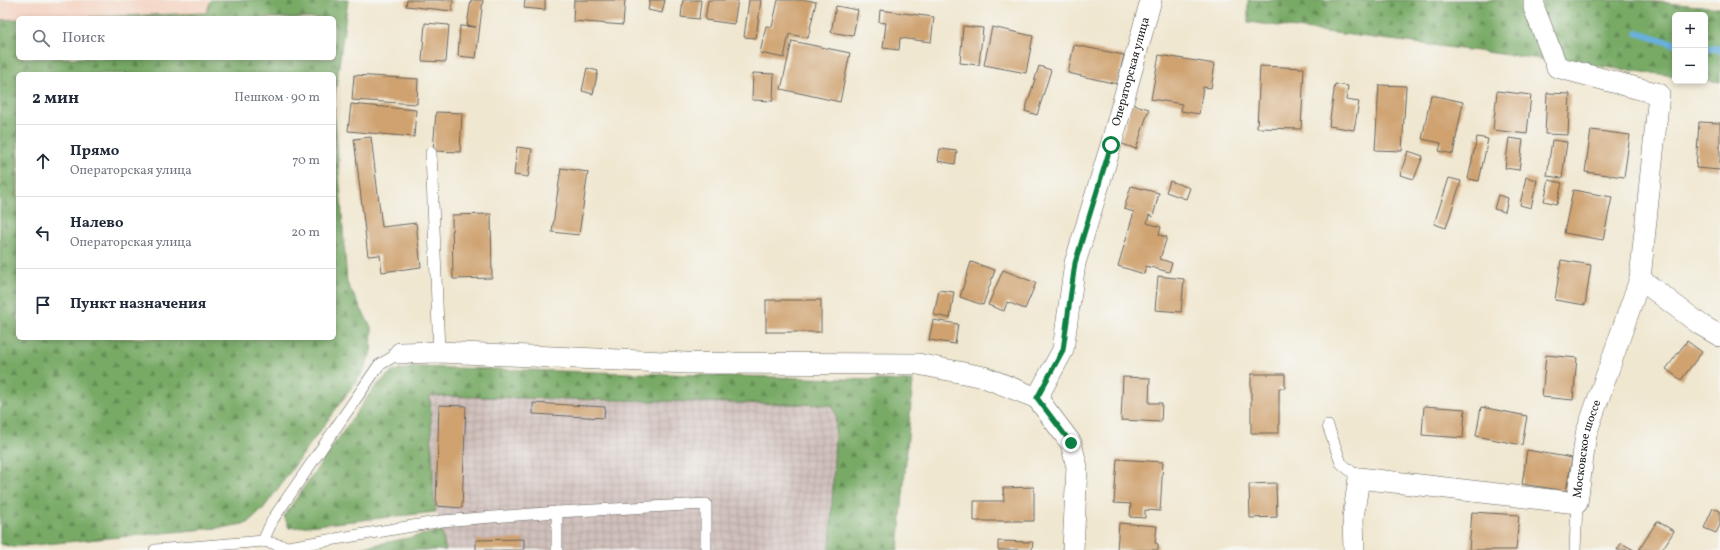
<!DOCTYPE html>
<html lang="ru">
<meta charset="utf-8">
<style>
:root{--surface:#fff;--page:#f2f2f3;--text:#1f2937;--muted:#747a83;--line:#e0e1e3}
body{margin:0;font-family:Vollkorn,serif;background:var(--page);color:var(--text)}
.controls{position:absolute;right:12px;top:12px;display:grid;overflow:hidden;border-radius:6px;box-shadow:0 2px 6px #0003}
.controls button{width:36px;height:36px;display:grid;place-items:center;padding:0;border:0;border-bottom:1px solid var(--line);background:var(--surface);color:var(--text);font:20px sans-serif}
.stop{position:absolute;width:12px;height:12px;margin:-9px;border:3px solid #0b8043;border-radius:50%;background:#fff}
.stop.end{background:#0b8043;border-color:#fff;box-shadow:0 1px 4px #0008}
.list{margin:0;padding:0;list-style:none}
h2{display:flex;justify-content:space-between;align-items:center;height:52px;margin:0;padding:0 16px;font-size:17px}
h2 small{font-size:13px;font-weight:400;color:var(--muted)}
.list li{display:grid;grid-template-columns:26px 1fr auto;gap:12px;align-items:center;box-sizing:border-box;height:72px;padding:0 16px;border-top:1px solid var(--line)}
.list b{display:block;font-size:15px;white-space:nowrap}
.list p{margin:0;font-size:13px;white-space:nowrap;color:var(--muted)}
.list em{font-size:13px;font-style:normal;color:var(--muted)}
.icon{flex:none;width:22px;height:22px;fill:none;stroke:currentColor;stroke-width:2;stroke-linecap:round;stroke-linejoin:round}
.map{position:relative;flex:none;width:1720px;height:550px;overflow:hidden}
.search{position:absolute;background:var(--surface);box-shadow:0 2px 6px #0003;left:16px;top:16px;width:320px;height:44px;display:flex;align-items:center;gap:10px;box-sizing:border-box;padding:0 14px;border-radius:6px;color:var(--muted);font-size:15px}
.panel{position:absolute;background:var(--surface);box-shadow:0 2px 6px #0003;left:16px;top:72px;width:320px;height:268px;border-radius:6px}
.map>svg:first-child{display:block}
</style>
<div class="map">
<svg width="1720" height="550" viewBox="0 0 1720 550">
<defs>
<pattern id="industrial-grid" width="8" height="8" patternUnits="userSpaceOnUse"><rect width="8" height="8" fill="#d0c0bc"/><path d="M0 4h8M4 0v8" fill="none" stroke="#b2a4a1"/></pattern>
<pattern id="forest-firs" width="22" height="20" patternUnits="userSpaceOnUse"><rect width="22" height="20" fill="#78aa66"/><path d="M5 1l3.5 6h-7zM16 11l3.5 6h-7z" fill="#628a53"/></pattern>
</defs>
<rect width="100%" height="100%" fill="#f6f6f2"/>
<filter id="ink" filterUnits="userSpaceOnUse"><feTurbulence type="fractalNoise" baseFrequency=".025" numOctaves="2"/><feDisplacementMap in="SourceGraphic" scale="8" xChannelSelector="R" yChannelSelector="G"/><feConvolveMatrix kernelMatrix="1 2 1 2 8 2 1 2 1" color-interpolation-filters="sRGB"/></filter>
<filter id="wash" filterUnits="userSpaceOnUse"><feTurbulence type="fractalNoise" baseFrequency=".012" numOctaves="4" result="noise"/><feDisplacementMap in="SourceGraphic" scale="16" xChannelSelector="R" yChannelSelector="G"/><feGaussianBlur stdDeviation="0.9" result="paint"/><feColorMatrix in="noise" values="0 0 0 0 0 0 0 0 0 0 0 0 0 0 0 0 0 1.4 0 .05"/><feComposite in="paint" operator="in"/></filter>
<g filter="url(#wash)">
<rect width="100%" height="100%" fill="#f0e7d0"/>
<polygon fill="#f4d3c1" points="0,0 211,0 206,13 18,18 18,19 0,20"/>
<polygon fill="url(#industrial-grid)" points="430,396 833,405 836,415 830,550 446,550 434,500"/>
<g fill="url(#forest-firs)" stroke="#4a6341">
<polygon points="211,0 348,0 334,101 334,74 18,74 18,338 334,338 334,107 347,283 372,329 371,353 362,373 263,509 248,523 227,527 13,547 0,544 0,20 18,19 18,58 334,58 334,18 62,18 206,13"/>
<polygon points="1248,0 1636,0 1720,8 1720,82 1705,80 1705,15 1675,15 1675,76 1248,22"/>
<polygon points="417,367 913,381 898,550 830,550 836,415 832,405 430,396 434,500 436,512 289,528 284,516 373,389 392,371"/>
<polygon points="441,531 446,550 351,550"/>
</g>
<g fill="none" stroke-linecap="round" stroke-linejoin="round">
<g stroke="#67b0df" stroke-width="7">
<polyline points="1638,33 1675,44"/>
<polyline points="1705,48 1720,49"/>
</g>
</g>
<g id="blocks">
<g fill="#cfa26f">
<polygon points="407,0 453,0 452,11 406,6"/>
<polygon points="471,0 483,0 476,58 458,56 460,26 476,27 467,25"/>
<polygon points="525,0 545,0 545,10 524,8"/>
<polygon points="574,0 625,0 623,25 573,21"/>
<polygon points="650,0 665,0 662,13 648,10"/>
<polygon points="683,0 701,0 699,19 681,17"/>
<polygon points="708,0 738,0 734,24 705,20"/>
<polygon points="749,0 761,0 756,38 744,37"/>
<polygon points="778,0 807,0 816,2 808,38 789,34 784,58 760,53 766,26 772,27"/>
<polygon points="836,6 858,10 853,36 831,32"/>
<polygon points="880,10 934,17 931,42 900,38 899,50 883,48 886,23 879,22"/>
<polygon points="425,23 449,25 446,62 422,61"/>
<polygon points="963,26 983,28 979,65 960,63"/>
<polygon points="992,27 1033,36 1026,73 984,65"/>
<polygon points="792,41 850,53 840,102 781,89"/>
<polygon points="1074,45 1124,55 1117,84 1068,73"/>
<polygon points="1159,55 1215,64 1211,88 1203,87 1199,114 1181,111 1182,104 1151,99"/>
<polygon points="1039,66 1051,70 1037,115 1025,111"/>
<polygon points="1260,66 1304,68 1301,129 1257,128"/>
<polygon points="587,68 598,71 593,94 582,91"/>
<polygon points="753,73 774,74 773,101 752,100"/>
<polygon points="354,75 418,79 417,104 352,100"/>
<polygon points="1335,84 1348,86 1346,100 1359,102 1354,130 1329,126"/>
<polygon points="1379,85 1406,86 1402,151 1375,150"/>
<polygon points="1497,91 1531,95 1527,134 1493,130"/>
<polygon points="1547,93 1570,94 1568,135 1545,134"/>
<polygon points="1431,95 1463,102 1453,154 1439,151 1441,143 1422,139"/>
<polygon points="351,104 416,110 414,137 348,131"/>
<polygon points="1132,104 1149,109 1136,149 1120,143"/>
<polygon points="436,112 462,113 460,152 433,151"/>
<polygon points="1699,122 1720,123 1720,170 1696,168"/>
<polygon points="1591,130 1630,135 1624,177 1585,172"/>
<polygon points="371,137 382,227 416,223 421,267 382,272 380,255 368,256 354,139"/>
<polygon points="1477,137 1488,139 1479,181 1468,179"/>
<polygon points="1509,138 1523,140 1519,170 1505,168"/>
<polygon points="1552,140 1567,142 1562,178 1547,176"/>
<polygon points="517,147 532,149 528,177 514,175"/>
<polygon points="940,149 957,151 955,164 938,161"/>
<polygon points="1408,151 1423,156 1414,179 1400,175"/>
<polygon points="561,168 588,172 579,235 552,232"/>
<polygon points="1526,177 1537,180 1531,208 1520,205"/>
<polygon points="1449,178 1461,181 1446,228 1434,224"/>
<polygon points="1549,180 1562,183 1557,204 1544,201"/>
<polygon points="1170,181 1190,188 1186,199 1166,192"/>
<polygon points="1131,186 1159,193 1153,217 1149,215 1147,223 1161,227 1159,235 1167,237 1160,259 1172,263 1169,272 1146,266 1144,274 1118,266 1134,212 1124,209"/>
<polygon points="1573,190 1612,197 1603,240 1564,233"/>
<polygon points="1498,195 1508,198 1505,212 1494,209"/>
<polygon points="491,214 492,278 453,279 452,215"/>
<polygon points="1561,260 1591,265 1585,305 1555,300"/>
<polygon points="971,262 995,270 983,305 960,297"/>
<polygon points="1003,270 1036,283 1025,309 1007,302 1004,311 988,305"/>
<polygon points="1158,276 1184,279 1181,312 1155,310"/>
<polygon points="939,290 954,292 950,318 934,315"/>
<rect x="766" y="300" width="55" height="32"/>
<polygon points="933,320 958,324 955,344 929,340"/>
<polygon points="1687,341 1702,352 1681,380 1666,369"/>
<polygon points="1546,355 1577,358 1573,400 1542,397"/>
<polygon points="1251,374 1285,374 1285,388 1279,388 1279,433 1251,433"/>
<polygon points="1123,377 1150,378 1149,403 1162,403 1161,422 1121,420"/>
<polygon points="533,403 605,407 604,418 533,414"/>
<polygon points="439,405 466,406 462,508 436,506"/>
<polygon points="1424,406 1465,409 1463,438 1422,435"/>
<polygon points="1481,407 1527,416 1522,445 1476,436"/>
<polygon points="1527,450 1572,458 1566,491 1522,484"/>
<polygon points="1117,459 1163,462 1160,511 1145,510 1145,518 1130,517 1131,504 1114,503"/>
<polygon points="1276,483 1277,517 1250,518 1249,484"/>
<polygon points="1034,487 1034,521 974,521 974,501 1004,501 1003,488"/>
<polygon points="1713,508 1720,511 1720,525 1716,533 1704,528"/>
<polygon points="1472,512 1519,515 1516,550 1469,550"/>
<polygon points="1657,521 1674,531 1662,550 1639,550"/>
<polygon points="1119,523 1157,526 1155,543 1158,544 1158,550 1117,550"/>
<polygon points="524,539 524,550 476,550 476,540"/>
<polygon points="998,541 1033,542 1032,550 998,550"/>
<polygon points="1621,543 1634,550 1617,550"/>
</g>
</g>
</g>
<g filter="url(#ink)">
<use href="#blocks" fill-opacity="0" stroke="#66635b" stroke-width="1"/>
<g fill="none" stroke-linecap="round" stroke-linejoin="round">
<g stroke="#66635b" stroke-width="12">
<g id="lane">
<polyline points="431,153 439,352"/>
<polyline points="1328,426 1341,463 1359,478"/>
<polyline points="263,541 273,519 379,365 400,353"/>
<polyline points="155,550 263,541 288,547 442,521 557,512 706,504 706,550"/>
<polyline points="557,550 557,512"/>
<polyline points="1575,550 1577,503"/>
</g>
</g>
<g stroke="#66635b" stroke-width="22">
<g id="street">
<polyline points="1640,279 1701,325 1720,336"/>
<polyline points="400,353 439,352 686,363 918,364 984,377 1037,398"/>
<path id="s1" d="M 1073,550 L 1077,467 L 1071,443 L 1037,398 L 1063,350 L 1075,263 L 1111,145 L 1151,0"/>
<path id="s2" d="M 1354,550 L 1353,518 L 1359,478 L 1577,503 L 1586,434 L 1640,279 L 1659,94 L 1557,67 L 1534,8 L 1534,0"/>
</g>
</g>
<use href="#lane" stroke="#fff" stroke-width="11"/>
<use href="#street" stroke="#fff" stroke-width="21"/>
</g>
</g>
<g fill="none" stroke-linecap="round" stroke-linejoin="round" filter="url(#ink)">
<polyline stroke="#0b8043" stroke-width="5" points="1071,443 1037,398 1063,350 1075,263 1111,145"/>
</g>
<g text-anchor="middle" dominant-baseline="central" stroke-width="3" stroke-linejoin="round" paint-order="stroke">
<g font-size="12" fill="#1c1c1c" stroke="#f6f6f2">
<text stroke="none"><textPath href="#s1" startOffset="506">Операторская улица</textPath></text>
<text stroke="none"><textPath href="#s2" startOffset="347">Московское шоссе</textPath></text>
</g>
</g>
</svg>
<div class="controls">
<button>+</button>
<button>−</button>
</div>
<div class="stop" style="left:1111px;top:145px"></div>
<div class="stop end" style="left:1071px;top:443px"></div>
<div class="search"><svg class="icon" aria-label="search" viewBox="0 0 24 24"><circle cx="10" cy="10" r="6"/><path d="M15 15l6 6"/></svg>Поиск</div>
<section class="panel">
<h2>2 мин<small>Пешком · 90 m</small></h2>
<ul class="list">
<li><svg class="icon" aria-label="ahead" viewBox="0 0 24 24"><path d="M12 20V5M6 11l6-6 6 6"/></svg><div><b>Прямо</b><p>Операторская улица</p></div><em>70 m</em></li>
<li><svg class="icon" aria-label="left" viewBox="0 0 24 24"><path d="M17 20v-9H6M10 6l-5 5 5 5"/></svg><div><b>Налево</b><p>Операторская улица</p></div><em>20 m</em></li>
<li><svg class="icon" aria-label="arrive" viewBox="0 0 24 24"><path d="M6 21V4h12l-3 4 3 4H6"/></svg><div><b>Пункт назначения</b></div></li>
</ul>
</section>
</div>
